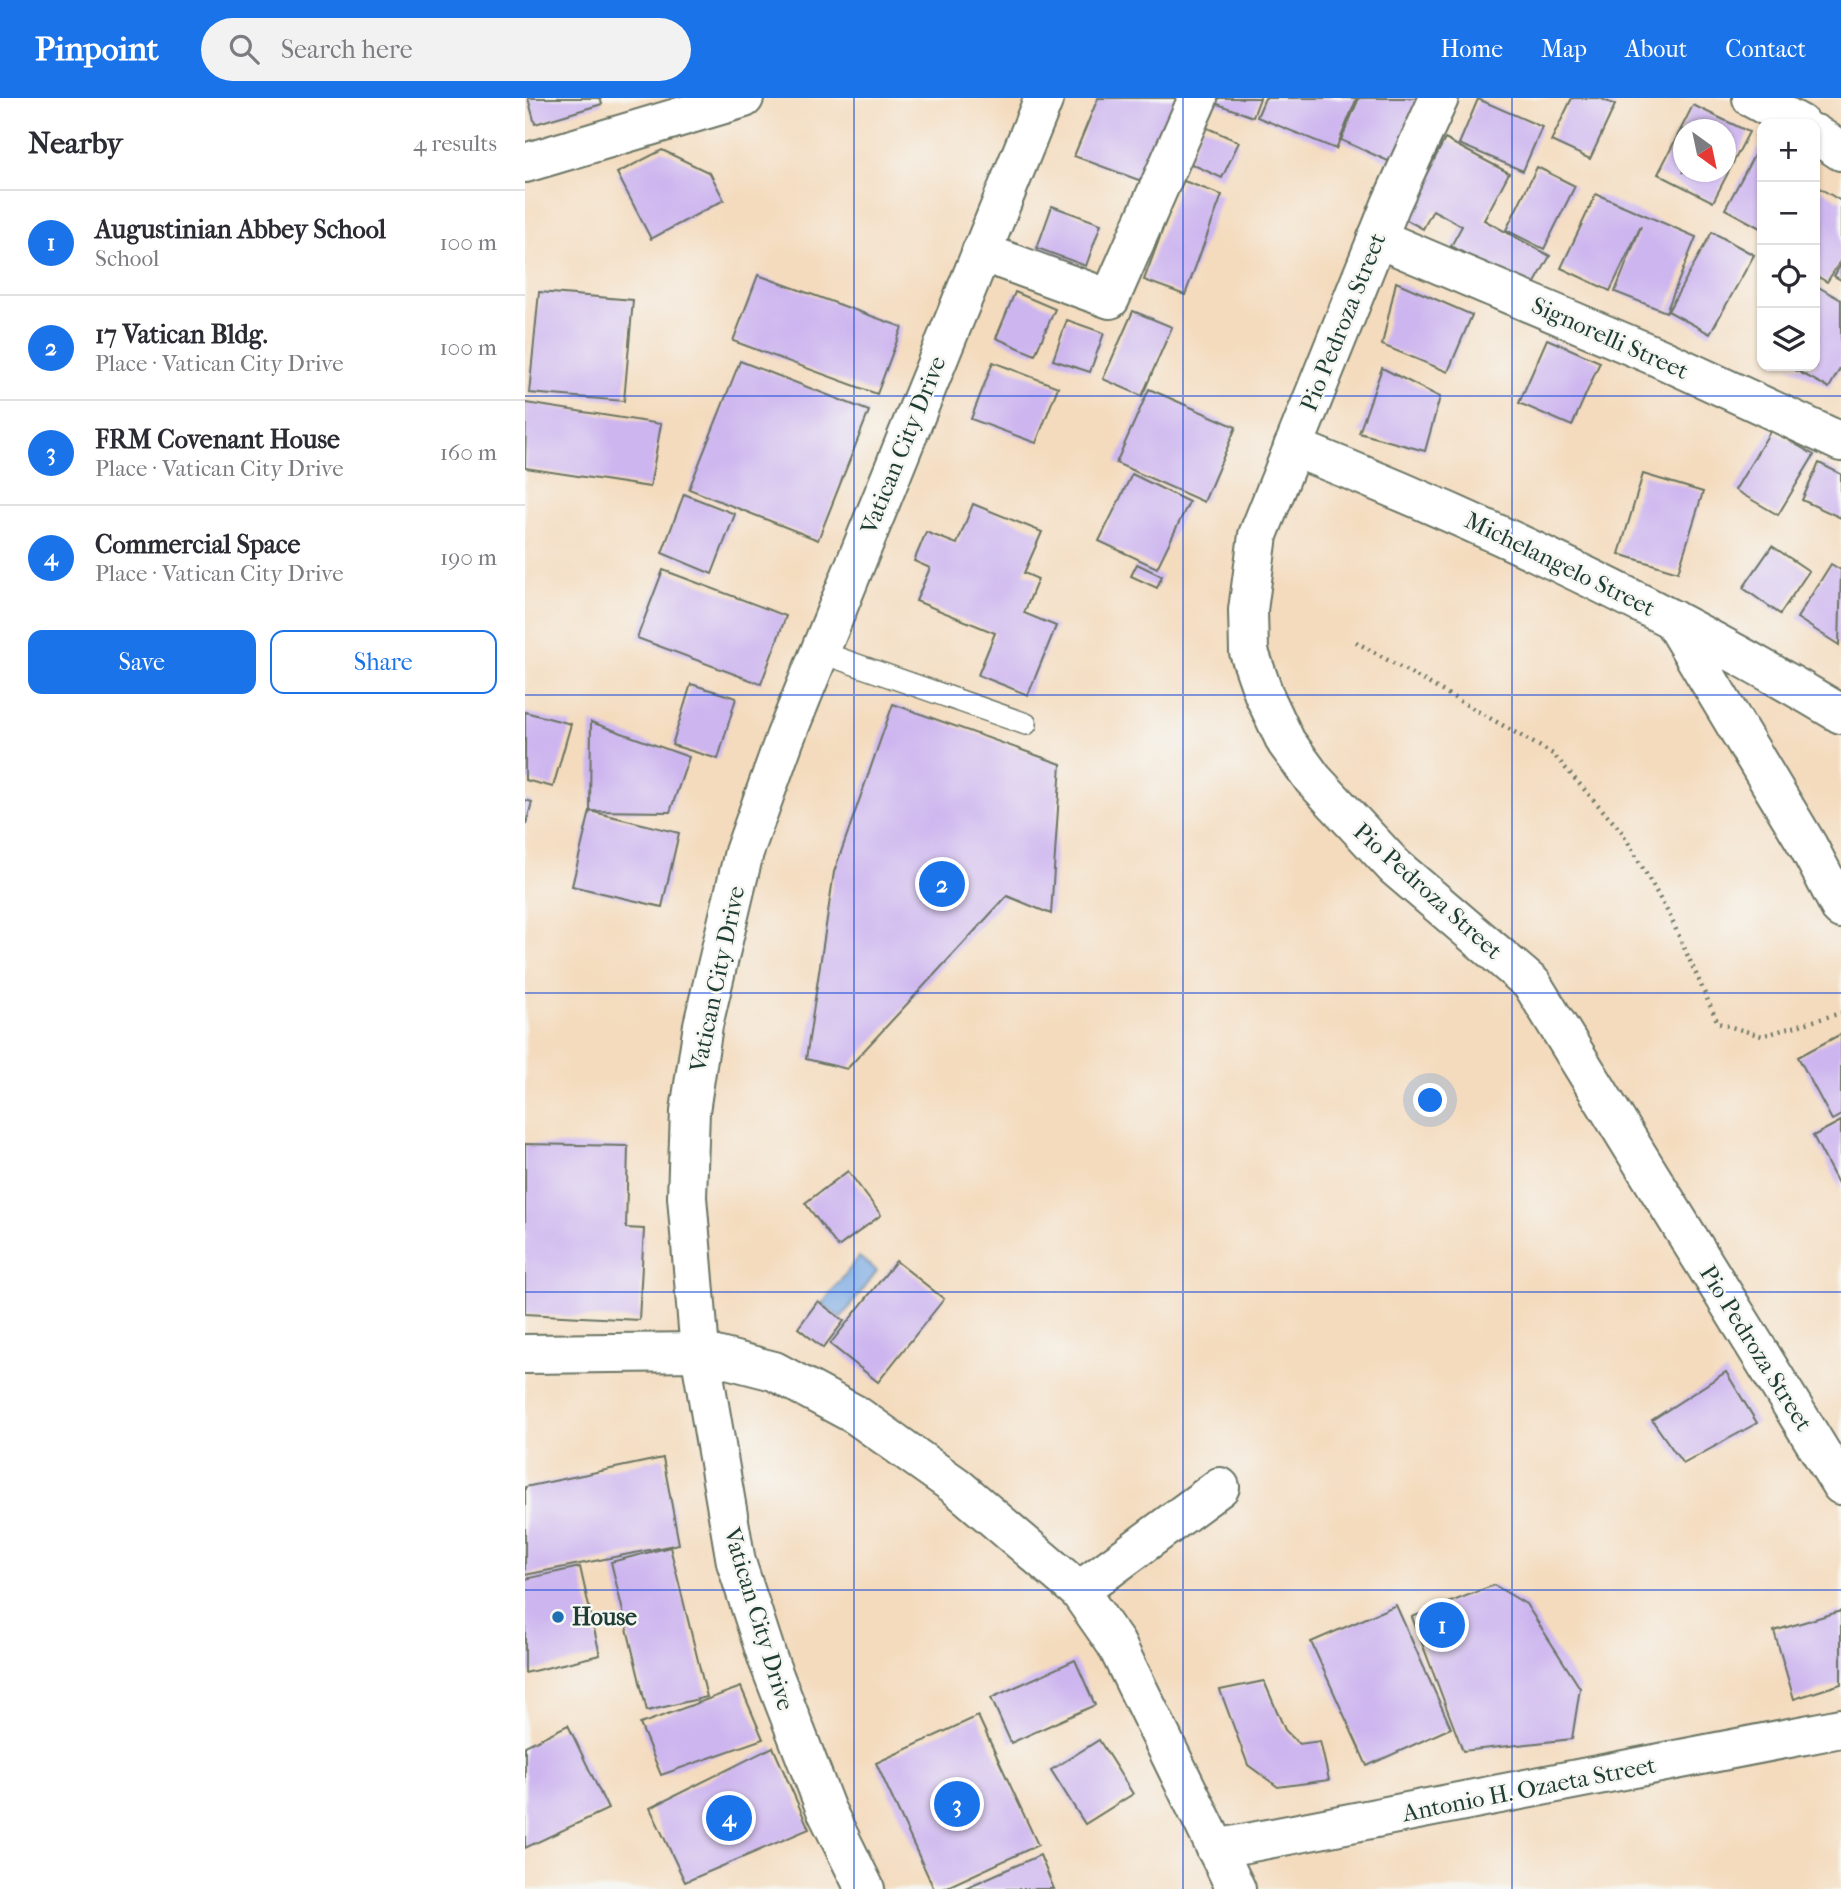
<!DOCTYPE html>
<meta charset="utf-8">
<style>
:root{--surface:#fff;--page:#f2f2f3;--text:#2b2b33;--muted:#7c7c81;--line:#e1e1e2;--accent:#1a73e8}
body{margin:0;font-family:"IM FELL French Canon",serif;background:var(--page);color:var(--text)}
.controls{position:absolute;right:21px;top:21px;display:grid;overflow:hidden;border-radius:14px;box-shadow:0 2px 5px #0004}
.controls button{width:63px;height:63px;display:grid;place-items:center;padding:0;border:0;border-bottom:2px solid var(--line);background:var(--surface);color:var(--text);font:35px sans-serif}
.compass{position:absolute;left:1148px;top:21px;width:63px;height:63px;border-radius:50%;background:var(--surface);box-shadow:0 2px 5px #0004;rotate:147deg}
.you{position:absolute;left:906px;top:1003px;width:24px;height:24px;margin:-18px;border:5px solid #fff;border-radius:50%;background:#1a73e8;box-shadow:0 0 0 10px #1a73e833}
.badge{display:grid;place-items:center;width:46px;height:46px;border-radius:50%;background:var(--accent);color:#fff;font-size:23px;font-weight:700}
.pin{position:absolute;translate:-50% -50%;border:4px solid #fff;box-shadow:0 2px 7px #0006}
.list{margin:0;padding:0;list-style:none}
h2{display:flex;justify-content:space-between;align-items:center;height:91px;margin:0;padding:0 28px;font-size:30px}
h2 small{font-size:23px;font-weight:400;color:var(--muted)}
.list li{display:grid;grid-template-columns:46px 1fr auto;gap:21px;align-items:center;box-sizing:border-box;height:105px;padding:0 28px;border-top:2px solid var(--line)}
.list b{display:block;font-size:26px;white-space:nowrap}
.list p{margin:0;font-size:23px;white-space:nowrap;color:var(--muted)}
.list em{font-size:23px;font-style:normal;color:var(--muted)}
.actions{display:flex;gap:14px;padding:21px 28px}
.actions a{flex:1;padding:16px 0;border:2px solid var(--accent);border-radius:14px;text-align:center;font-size:24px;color:var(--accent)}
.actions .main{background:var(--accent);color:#fff}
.icon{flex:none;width:38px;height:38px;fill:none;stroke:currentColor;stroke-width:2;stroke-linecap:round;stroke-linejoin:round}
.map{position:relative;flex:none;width:1316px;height:1791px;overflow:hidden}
header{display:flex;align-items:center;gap:42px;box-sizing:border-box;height:98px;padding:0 35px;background:var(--accent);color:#fff}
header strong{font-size:33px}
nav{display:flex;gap:38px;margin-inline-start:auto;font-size:24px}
.search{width:490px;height:63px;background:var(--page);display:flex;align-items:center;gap:18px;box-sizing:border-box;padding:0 24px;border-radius:38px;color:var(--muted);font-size:26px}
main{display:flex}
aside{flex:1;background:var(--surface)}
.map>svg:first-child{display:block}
</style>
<header>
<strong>Pinpoint</strong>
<div class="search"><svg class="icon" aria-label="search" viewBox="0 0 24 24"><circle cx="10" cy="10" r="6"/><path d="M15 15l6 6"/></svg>Search here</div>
<nav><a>Home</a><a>Map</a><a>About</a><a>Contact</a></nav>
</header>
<main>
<aside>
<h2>Nearby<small>4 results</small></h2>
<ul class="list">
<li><span class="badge">1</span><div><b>Augustinian Abbey School</b><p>School</p></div><em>100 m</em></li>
<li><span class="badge">2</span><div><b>17 Vatican Bldg.</b><p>Place · Vatican City Drive</p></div><em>100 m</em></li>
<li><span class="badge">3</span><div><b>FRM Covenant House</b><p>Place · Vatican City Drive</p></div><em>160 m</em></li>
<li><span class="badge">4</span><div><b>Commercial Space</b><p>Place · Vatican City Drive</p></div><em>190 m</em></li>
</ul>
<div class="actions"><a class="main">Save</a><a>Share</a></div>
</aside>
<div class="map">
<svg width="1316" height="1791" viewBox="0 0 1316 1791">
<rect width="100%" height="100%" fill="#f6f6f2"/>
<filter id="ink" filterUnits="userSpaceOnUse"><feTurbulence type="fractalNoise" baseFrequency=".0143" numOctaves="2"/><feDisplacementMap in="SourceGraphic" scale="14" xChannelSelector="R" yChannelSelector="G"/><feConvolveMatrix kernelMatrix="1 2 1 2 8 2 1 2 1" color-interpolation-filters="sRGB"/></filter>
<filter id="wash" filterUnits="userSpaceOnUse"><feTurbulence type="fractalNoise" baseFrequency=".00686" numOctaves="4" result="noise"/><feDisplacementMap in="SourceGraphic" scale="28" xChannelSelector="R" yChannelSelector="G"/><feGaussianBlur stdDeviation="1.57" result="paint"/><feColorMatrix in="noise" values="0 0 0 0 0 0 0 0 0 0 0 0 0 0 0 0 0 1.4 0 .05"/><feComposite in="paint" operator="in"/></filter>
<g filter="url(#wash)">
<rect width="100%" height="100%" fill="#f4dbbe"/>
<polygon fill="#78a7e2" stroke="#4c728b" stroke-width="2" points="334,1159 352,1173 316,1220 297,1206"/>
<g id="blocks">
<g fill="#cdb5ef" fill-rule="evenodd">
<polygon points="3,0 75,0 77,6 10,26"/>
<polygon points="573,0 664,0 627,87 549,58"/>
<polygon points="685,0 735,0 728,19 684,3"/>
<polygon points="740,0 832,0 811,51 732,19"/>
<polygon points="834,0 901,0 872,67 816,42"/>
<polygon points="1047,0 1075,0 1090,7 1065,61 1026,43"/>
<polygon points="953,1 1017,29 998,73 934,46"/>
<path d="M 1168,7 L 1224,34 L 1188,104 L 1133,76 ZM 1158,32 L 1200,32 L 1200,74 L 1158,74 Z"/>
<polygon points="678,28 714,44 697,80 662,64"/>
<polygon points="920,41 984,75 959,122 1025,158 1006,192 926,148 937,128 908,112 898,131 878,120"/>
<polygon points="1233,50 1237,53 1237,131 1200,111"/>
<polygon points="137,52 185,75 199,102 126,141 92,75"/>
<polygon points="1012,69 1050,88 1019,151 981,132"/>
<polygon points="656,82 697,97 660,197 619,182"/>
<polygon points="1291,88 1316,103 1316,162 1302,184 1290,177"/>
<polygon points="1071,96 1171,139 1141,214 1090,194 1116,128 1085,193 1036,170"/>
<polygon points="527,108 576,126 561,168 512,150"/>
<polygon points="1187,134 1229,157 1185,236 1143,213"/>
<polygon points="1316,166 1316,182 1309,178"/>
<polygon points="233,177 377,229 352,296 208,243"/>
<polygon points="871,184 947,217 923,274 857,247"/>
<polygon points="1290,187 1316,202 1316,269 1304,290 1263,268 1290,268"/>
<polygon points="14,194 108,202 99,303 4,295"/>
<polygon points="490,194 530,211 510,257 471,240"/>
<polygon points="608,213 647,229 617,298 578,281"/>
<polygon points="542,222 579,235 565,274 528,262"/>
<polygon points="1022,241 1075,264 1047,328 994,305"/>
<polygon points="215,263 344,313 293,442 164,391"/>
<polygon points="468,264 533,289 511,345 446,321"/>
<polygon points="857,270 915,299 900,353 834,335"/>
<polygon points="624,291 711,329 679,404 591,365"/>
<polygon points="1,305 136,326 125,389 0,370"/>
<polygon points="1246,332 1289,357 1253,417 1210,392"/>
<polygon points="1294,365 1316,376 1316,420 1277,402"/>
<polygon points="607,376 664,404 632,470 574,443"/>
<polygon points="1118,376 1178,394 1153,474 1094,456"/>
<polygon points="159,396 210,416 187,476 137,455"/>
<polygon points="448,406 517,434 499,475 513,481 499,515 531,528 503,597 453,577 470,535 391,503 405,470 389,463 401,434 432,446"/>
<polygon points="1247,448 1284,473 1255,516 1218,490"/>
<polygon points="612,466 637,478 632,490 606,478"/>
<polygon points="1306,466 1316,472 1314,547 1272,520"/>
<polygon points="138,472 261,518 236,586 112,540"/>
<polygon points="166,586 211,600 193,661 147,647"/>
<polygon points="368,606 536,666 526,816 482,798 322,971 281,961 309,774"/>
<polygon points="0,614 46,626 28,689 0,682"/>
<polygon points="66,624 164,659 145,714 65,713"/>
<polygon points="0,702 7,704 1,726 0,726"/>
<polygon points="65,713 154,735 137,809 47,788"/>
<polygon points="1316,936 1316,1017 1307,1022 1273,959"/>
<polygon points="1316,1023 1316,1091 1288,1038"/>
<polygon points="0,1046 103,1048 101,1130 119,1131 114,1222 0,1216"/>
<polygon points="323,1073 356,1117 313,1149 280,1105"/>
<polygon points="371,1163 419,1201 353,1284 305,1246"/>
<polygon points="293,1203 319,1223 298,1250 273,1230"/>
<polygon points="1201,1274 1232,1325 1158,1366 1127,1322"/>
<polygon points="138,1360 154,1446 0,1477 0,1389"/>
<polygon points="145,1449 182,1599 122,1613 86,1464"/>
<polygon points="55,1469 75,1557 0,1575 0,1481"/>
<polygon points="969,1487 1001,1506 1055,1590 1047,1641 938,1653 887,1519"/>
<polygon points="871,1507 926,1630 842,1668 786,1544"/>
<polygon points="1316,1513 1316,1586 1269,1601 1249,1533"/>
<polygon points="550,1562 570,1607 486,1645 466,1600"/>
<polygon points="739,1583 760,1632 774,1646 795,1643 804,1682 753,1689 723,1667 695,1592"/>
<polygon points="216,1589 238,1641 136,1677 115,1626"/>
<polygon points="453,1618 513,1747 418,1791 409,1791 351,1665"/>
<polygon points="43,1627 83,1711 0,1750 0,1648"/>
<polygon points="574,1642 608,1696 560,1726 526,1672"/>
<polygon points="248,1649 284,1731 160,1784 125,1710"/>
<polygon points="515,1757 529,1791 438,1791"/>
</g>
</g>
</g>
<g filter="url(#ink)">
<use href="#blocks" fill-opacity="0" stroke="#6a7464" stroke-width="2"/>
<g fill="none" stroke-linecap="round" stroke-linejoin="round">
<g stroke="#6a7464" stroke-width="24">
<polyline id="service" points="295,554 501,626"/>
</g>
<g stroke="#6a7464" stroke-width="42">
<g id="minor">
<polyline points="914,0 866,106 733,437 723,512 724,554 739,597 761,644 788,681 870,769 1007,886 1316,1387"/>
<polyline points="852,140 1135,260 1316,344"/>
<polyline points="456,154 585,201 673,0"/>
<path d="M 768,349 C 957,424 1141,511 1316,616"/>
<polyline points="1147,521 1283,748 1316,811"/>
<polyline points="0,1256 175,1254 249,1273 331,1317 431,1388 554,1493 591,1546 711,1791"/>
<polyline points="554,1493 695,1389"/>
<polyline points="691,1751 1316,1630"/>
</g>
</g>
<g stroke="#6a7464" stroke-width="42">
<g id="tertiary">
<polyline points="1227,0 1275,26"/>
<polyline points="1290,36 1316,53"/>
<polyline points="0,65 219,0"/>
</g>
</g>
<g stroke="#6a7464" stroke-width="42">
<polyline id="secondary" points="340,1791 301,1712 243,1562 211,1464 175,1254 162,1099 165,1013 178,927 219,754 260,640 519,0"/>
</g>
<polyline stroke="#6a7464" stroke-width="4.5" stroke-dasharray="2 5" stroke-linecap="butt" points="831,544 1028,656 1097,734 1144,816 1193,925 1237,938 1316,915"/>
<use href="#service" stroke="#fff" stroke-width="21"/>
<use href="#minor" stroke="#fff" stroke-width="38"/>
<use href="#tertiary" stroke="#fff" stroke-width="38"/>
<use href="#secondary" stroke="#fff" stroke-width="38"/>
</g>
</g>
<path fill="none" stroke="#1d4ed8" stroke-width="2" stroke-opacity="0.55" d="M 329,0 L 329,1791M 658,0 L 658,1791M 987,0 L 987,1791M 0,298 L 1316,298M 0,597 L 1316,597M 0,895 L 1316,895M 0,1194 L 1316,1194M 0,1492 L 1316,1492"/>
<circle fill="#1f6fb2" stroke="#f6f6f2" stroke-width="2.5" cx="33" cy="1519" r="7"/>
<g text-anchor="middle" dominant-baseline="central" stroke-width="5" stroke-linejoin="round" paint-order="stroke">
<g font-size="24" fill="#1f3d34" stroke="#f6f6f2">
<text transform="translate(818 224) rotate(-68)">Pio Pedroza Street</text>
<text transform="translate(1085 240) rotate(24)">Signorelli Street</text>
<text transform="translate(378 347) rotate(-68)">Vatican City Drive</text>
<text transform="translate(1035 466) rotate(26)">Michelangelo Street</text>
<text transform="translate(903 793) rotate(42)">Pio Pedroza Street</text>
<text transform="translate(192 881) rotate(-78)">Vatican City Drive</text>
<text transform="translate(1231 1250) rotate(58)">Pio Pedroza Street</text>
<text transform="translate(234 1521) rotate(73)">Vatican City Drive</text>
<text transform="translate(1004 1691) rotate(-11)">Antonio H. Ozaeta Street</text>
</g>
<g font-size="24" font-weight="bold" fill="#1f3d34" stroke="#f6f6f2" text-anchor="start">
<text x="47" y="1519">House</text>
</g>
</g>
</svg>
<div class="controls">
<button>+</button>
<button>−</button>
<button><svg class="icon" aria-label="locate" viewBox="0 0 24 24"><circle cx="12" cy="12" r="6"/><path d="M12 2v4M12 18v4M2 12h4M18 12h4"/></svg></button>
<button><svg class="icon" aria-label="layers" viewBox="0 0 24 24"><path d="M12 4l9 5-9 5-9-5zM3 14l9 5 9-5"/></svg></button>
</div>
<svg class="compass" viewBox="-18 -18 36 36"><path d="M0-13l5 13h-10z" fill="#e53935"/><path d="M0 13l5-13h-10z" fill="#7c7c81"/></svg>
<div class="you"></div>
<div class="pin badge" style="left:917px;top:1527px">1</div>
<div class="pin badge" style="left:417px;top:786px">2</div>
<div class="pin badge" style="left:432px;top:1706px">3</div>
<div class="pin badge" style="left:204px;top:1720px">4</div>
</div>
</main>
